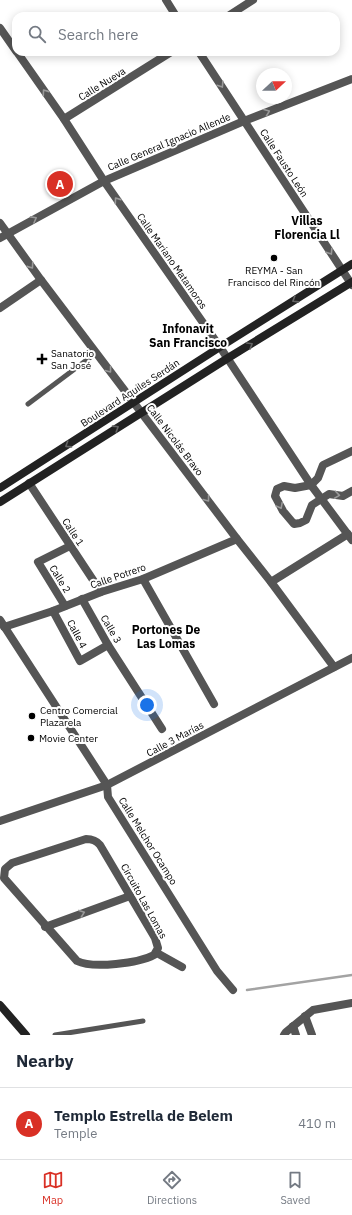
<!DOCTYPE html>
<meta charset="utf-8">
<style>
:root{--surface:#fff;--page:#f6f6f7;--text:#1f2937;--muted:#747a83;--line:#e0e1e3;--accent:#d93025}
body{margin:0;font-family:"IBM Plex Sans",sans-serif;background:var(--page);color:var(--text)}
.compass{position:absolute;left:256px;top:68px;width:36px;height:36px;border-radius:50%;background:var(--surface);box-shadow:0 2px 10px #0003;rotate:68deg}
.you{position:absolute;left:147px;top:705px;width:14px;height:14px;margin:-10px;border:3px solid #fff;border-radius:50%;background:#1a73e8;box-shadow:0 0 0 6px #1a73e833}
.badge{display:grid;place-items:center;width:26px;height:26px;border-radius:50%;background:var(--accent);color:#fff;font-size:13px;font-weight:700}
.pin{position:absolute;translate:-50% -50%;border:2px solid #fff;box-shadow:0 1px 4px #0006}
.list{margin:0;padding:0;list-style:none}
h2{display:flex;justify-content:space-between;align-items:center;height:52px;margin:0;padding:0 16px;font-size:17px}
h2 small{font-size:13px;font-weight:400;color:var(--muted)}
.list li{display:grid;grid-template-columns:26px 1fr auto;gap:12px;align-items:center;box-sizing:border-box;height:72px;padding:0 16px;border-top:1px solid var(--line)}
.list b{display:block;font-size:15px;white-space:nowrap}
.list p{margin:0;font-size:13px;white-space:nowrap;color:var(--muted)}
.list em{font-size:13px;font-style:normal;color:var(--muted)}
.icon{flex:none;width:22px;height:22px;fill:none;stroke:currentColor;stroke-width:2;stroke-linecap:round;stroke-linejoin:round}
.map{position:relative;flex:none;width:352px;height:1035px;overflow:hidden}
.search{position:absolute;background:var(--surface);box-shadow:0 2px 10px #0003;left:12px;right:12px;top:12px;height:44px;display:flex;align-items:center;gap:10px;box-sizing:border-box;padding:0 14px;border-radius:12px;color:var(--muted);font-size:15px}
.sheet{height:124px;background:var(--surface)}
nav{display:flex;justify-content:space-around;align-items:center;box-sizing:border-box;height:56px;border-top:1px solid var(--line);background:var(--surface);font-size:11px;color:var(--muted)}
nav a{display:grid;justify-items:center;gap:2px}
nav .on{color:var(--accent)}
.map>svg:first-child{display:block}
</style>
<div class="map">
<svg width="352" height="1035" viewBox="0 0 352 1035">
<rect width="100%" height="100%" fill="#fff"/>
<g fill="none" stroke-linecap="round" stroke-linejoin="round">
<polyline stroke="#a3a3a3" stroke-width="2.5" points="247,990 352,975"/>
<g stroke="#555" stroke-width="5">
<polyline points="28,404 96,353"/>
<polyline points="55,1035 143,1021"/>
</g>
<g stroke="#555" stroke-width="8">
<polyline points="166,0 176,16"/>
<polyline points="228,16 253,0"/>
<polyline points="0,28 16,51"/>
<polyline points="17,52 64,119 104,181 220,347 311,485 352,540"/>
<polyline points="199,52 352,285"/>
<polyline points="64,119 171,52"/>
<polyline points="0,223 41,280 237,539 271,582 334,667"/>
<polyline points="0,238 104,181 244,121 352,79"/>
<polyline points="0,308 41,280"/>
<polyline points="352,451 323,465 318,478 311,485 295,488 284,486 277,489 275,496 283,511 294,524 300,523 306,520 312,505 329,494 343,496 352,491"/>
<polyline points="29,483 101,592"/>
<polyline points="143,579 214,704"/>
<polyline points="271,582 348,534"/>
<polyline points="82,599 108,645 162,729"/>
<polyline points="65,606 38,562 70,546"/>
<polyline points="53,611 80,661 108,645"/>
<polyline points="0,620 107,785 108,797 217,971 233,990"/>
<polyline points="4,627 53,611 101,592 143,579 237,539"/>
<polyline points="0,821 107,785 352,658"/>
<path d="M 86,839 C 92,839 96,840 100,845 L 155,938 L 158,948 L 154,955 C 139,963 93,969 77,961 L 4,878 L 5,869 L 12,863 Z"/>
<polyline points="45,927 130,896"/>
<polyline points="157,953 182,967"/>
<polyline points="305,1016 312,1035"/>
<polyline points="293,1026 296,1035"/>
<polyline points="284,1035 286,1032 313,1010 352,1003"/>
</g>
<g stroke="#222" stroke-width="8">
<polyline points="0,488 220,347 352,264"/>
<polyline points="0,502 228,358 352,282"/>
<polyline points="0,1005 26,1035"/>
</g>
</g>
<defs><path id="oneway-chevron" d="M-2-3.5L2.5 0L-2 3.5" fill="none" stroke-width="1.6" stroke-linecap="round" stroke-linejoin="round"/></defs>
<g stroke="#999">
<use href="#oneway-chevron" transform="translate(221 85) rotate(57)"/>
<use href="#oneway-chevron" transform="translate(45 92) rotate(-125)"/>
<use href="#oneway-chevron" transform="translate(267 112) rotate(-21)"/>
<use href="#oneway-chevron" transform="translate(117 200) rotate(-125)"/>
<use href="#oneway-chevron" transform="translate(34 219) rotate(-29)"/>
<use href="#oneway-chevron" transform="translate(330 252) rotate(57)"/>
<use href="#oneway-chevron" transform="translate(31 266) rotate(55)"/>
<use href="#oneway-chevron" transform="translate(109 370) rotate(53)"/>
<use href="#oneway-chevron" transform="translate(337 495) rotate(8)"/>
<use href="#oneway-chevron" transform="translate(207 499) rotate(53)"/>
<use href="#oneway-chevron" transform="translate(280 506) rotate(62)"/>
<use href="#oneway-chevron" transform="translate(82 913) rotate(-20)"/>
</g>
<g stroke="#646464">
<use href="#oneway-chevron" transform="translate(295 300) rotate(148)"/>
<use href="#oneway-chevron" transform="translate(250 345) rotate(-31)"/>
<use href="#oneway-chevron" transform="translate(116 428) rotate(-32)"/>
<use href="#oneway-chevron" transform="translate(68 445) rotate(147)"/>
</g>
<g fill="#000" stroke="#fff" stroke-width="1.5">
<circle cx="274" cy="258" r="4"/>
<path d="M40 353h4v4h4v4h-4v4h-4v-4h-4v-4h4z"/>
<circle cx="32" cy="716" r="4"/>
<circle cx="31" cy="738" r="4"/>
</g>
<g text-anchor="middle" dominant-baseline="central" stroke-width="4" stroke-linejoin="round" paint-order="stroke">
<g font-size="10" fill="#000" stroke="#fff">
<text transform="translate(102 84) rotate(-32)">Calle Nueva</text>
<text transform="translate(169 142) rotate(-23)">Calle General Ignacio Allende</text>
<text transform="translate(284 163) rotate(57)">Calle Fausto León</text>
<text transform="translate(172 261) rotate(55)">Calle Mariano Matamoros</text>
<text transform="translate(130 393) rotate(-33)">Boulevard Aquiles Serdán</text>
<text transform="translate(175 440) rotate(53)">Calle Nicolás Bravo</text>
<text transform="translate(73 532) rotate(57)">Calle 1</text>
<text transform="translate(118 576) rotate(-19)">Calle Potrero</text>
<text transform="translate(60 579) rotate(58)">Calle 2</text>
<text transform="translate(111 629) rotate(60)">Calle 3</text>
<text transform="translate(77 634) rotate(62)">Calle 4</text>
<text transform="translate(175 739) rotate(-28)">Calle 3 Marías</text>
<text transform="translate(148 841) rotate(58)">Calle Melchor Ocampo</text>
<text transform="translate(144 901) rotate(61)">Circuito Las Lomas</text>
</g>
<g font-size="10" fill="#000" stroke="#fff" text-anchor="start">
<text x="274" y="270" text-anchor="middle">REYMA - San<tspan x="274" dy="12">Francisco del Rincón</tspan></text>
<text x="51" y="353">Sanatorio<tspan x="51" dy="12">San José</tspan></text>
<text x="40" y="710">Centro Comercial<tspan x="40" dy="12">Plazarela</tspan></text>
<text x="39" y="738">Movie Center</text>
</g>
<g font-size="12" font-weight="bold" fill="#000" stroke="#fff">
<text x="307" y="220">Villas<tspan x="307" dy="14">Florencia Ll</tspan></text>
<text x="188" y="328">Infonavit<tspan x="188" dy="14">San Francisco</tspan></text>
<text x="166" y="629">Portones De<tspan x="166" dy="14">Las Lomas</tspan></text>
</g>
</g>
</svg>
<svg class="compass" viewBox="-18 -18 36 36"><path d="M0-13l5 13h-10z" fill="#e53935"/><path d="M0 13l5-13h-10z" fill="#747a83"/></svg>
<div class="you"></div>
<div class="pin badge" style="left:60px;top:184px">A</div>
<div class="search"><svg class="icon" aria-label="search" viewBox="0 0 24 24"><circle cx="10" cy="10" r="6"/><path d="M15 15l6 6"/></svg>Search here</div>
</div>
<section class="sheet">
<h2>Nearby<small></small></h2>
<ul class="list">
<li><span class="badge">A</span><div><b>Templo Estrella de Belem</b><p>Temple</p></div><em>410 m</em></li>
</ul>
</section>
<nav>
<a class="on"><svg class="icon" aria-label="map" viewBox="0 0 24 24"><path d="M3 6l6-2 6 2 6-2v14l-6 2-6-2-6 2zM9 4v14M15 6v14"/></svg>Map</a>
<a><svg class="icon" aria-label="directions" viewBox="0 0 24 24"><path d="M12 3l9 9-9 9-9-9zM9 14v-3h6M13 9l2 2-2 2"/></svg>Directions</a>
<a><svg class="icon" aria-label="saved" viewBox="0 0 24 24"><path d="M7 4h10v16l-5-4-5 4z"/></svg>Saved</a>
</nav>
